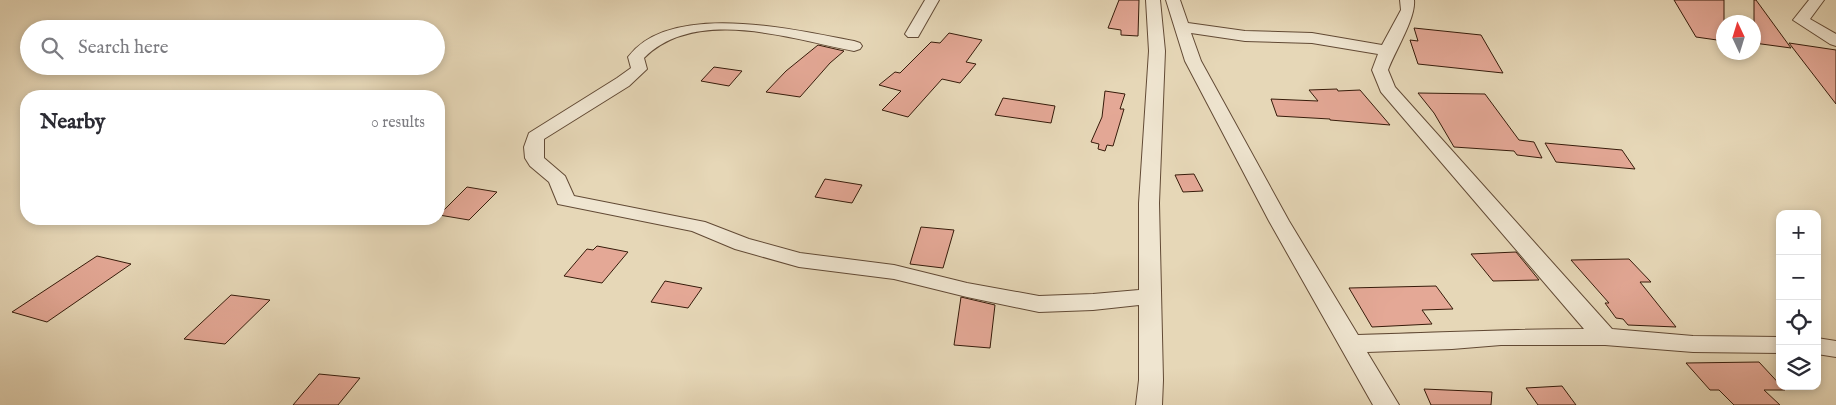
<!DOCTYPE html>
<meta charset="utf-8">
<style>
:root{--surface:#fff;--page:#f2f2f3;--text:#2b2b33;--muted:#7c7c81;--line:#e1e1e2}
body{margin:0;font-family:"IM FELL English",serif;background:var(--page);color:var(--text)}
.controls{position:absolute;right:15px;bottom:15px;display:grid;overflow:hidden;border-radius:10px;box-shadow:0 2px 8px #0003}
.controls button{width:45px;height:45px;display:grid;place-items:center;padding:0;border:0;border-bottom:1px solid var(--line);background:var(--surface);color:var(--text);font:25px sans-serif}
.compass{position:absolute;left:1716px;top:15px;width:45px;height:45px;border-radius:50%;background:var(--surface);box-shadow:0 2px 8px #0003;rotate:356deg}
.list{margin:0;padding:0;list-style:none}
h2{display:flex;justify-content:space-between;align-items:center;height:65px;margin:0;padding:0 20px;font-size:21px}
h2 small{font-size:16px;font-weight:400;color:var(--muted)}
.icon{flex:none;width:28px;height:28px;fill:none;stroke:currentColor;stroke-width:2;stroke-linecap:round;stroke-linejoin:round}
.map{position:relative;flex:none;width:1836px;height:405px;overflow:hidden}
.search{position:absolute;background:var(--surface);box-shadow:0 2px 8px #0003;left:20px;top:20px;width:425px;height:55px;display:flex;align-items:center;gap:12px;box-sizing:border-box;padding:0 18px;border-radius:28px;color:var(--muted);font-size:19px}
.panel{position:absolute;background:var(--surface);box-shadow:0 2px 8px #0003;left:20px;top:90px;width:425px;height:135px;border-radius:20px}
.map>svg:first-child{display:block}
</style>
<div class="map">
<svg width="1836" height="405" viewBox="0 0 1836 405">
<rect width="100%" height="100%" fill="#e6d7b7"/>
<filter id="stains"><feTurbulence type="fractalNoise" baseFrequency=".004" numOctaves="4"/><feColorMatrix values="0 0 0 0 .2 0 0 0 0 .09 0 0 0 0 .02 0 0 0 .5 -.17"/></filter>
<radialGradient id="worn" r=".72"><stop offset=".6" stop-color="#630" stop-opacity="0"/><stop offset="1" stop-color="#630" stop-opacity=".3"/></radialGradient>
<g fill="#e4a896" stroke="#361b0a">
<polygon points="1119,0 1139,0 1138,36 1121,35 1121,30 1108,28"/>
<polygon points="1674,0 1724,0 1724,41 1696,37"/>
<polygon points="1754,0 1756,0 1791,48 1754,43"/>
<polygon points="1414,28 1481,35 1503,73 1418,64 1410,40 1418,41"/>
<polygon points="949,33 982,40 966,62 976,64 960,83 942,79 908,117 882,110 901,91 879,85 895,72 900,73 931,42 940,43"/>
<polygon points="1789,43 1836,50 1836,104"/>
<polygon points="818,45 844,51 830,63 800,97 766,92 786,71"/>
<polygon points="714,67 742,71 729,86 701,81"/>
<polygon points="1337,89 1338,91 1360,90 1390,125 1330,120 1330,119 1277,116 1271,99 1318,101 1309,90"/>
<polygon points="1105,91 1125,94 1120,109 1124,109 1113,146 1107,145 1105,151 1098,149 1099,144 1091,142 1102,117"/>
<polygon points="1418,93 1485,94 1519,140 1534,142 1542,158 1517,155 1514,151 1454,147 1434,113"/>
<polygon points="1003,98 1055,106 1051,123 995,115"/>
<polygon points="1545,143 1622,150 1635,169 1556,162"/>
<polygon points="1194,174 1203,191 1183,192 1175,175"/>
<polygon points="825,179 862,185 852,203 815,197"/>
<polygon points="467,187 497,192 469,220 439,215"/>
<polygon points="921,227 954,230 943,268 910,264"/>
<polygon points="597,246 628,252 602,283 564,276 587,249 593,250"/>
<polygon points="1516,252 1539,280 1493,281 1471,254"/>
<polygon points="97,256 131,264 47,322 12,312"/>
<polygon points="1629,259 1651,282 1640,282 1676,327 1628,325 1623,319 1616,318 1605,303 1609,303 1571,260"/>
<polygon points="665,281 702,288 688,308 651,302"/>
<polygon points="1436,286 1453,309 1422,310 1432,324 1372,327 1349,288"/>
<polygon points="231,295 270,300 225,344 184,339"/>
<polygon points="961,297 995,305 990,348 954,345"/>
<polygon points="1759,362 1785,390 1764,390 1780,405 1734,405 1719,390 1710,390 1686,363"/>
<polygon points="319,374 360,378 338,405 293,405"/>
<polygon points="1562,386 1576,405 1538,405 1526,388"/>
<polygon points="1424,389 1492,392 1491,405 1431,405"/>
</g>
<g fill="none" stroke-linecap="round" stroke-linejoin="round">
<g stroke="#624a35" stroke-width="2">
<g id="minor">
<polygon points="925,0 939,0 918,37 908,37 905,34"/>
<path d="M 1146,0 L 1160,0 L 1165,51 L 1159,203 L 1163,380 L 1162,405 L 1136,405 L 1139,380 L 1139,305 L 1093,310 L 1039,312 L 967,297 L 894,279 L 799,267 L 735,249 L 692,231 L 558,204 L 549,182 L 530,166 L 525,158 L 524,147 L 529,133 L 617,78 L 631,68 L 628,57 C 671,0 794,30 854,41 L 860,43 L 862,46 L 860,49 L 854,51 C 791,39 696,6 644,58 L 647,69 L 629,86 L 544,139 L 544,158 L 565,176 L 574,196 L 705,222 L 749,239 L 800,253 L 894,265 L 967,283 L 1039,296 L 1093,294 L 1139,290 L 1139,203 L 1149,51 Z"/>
<path d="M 1166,0 L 1180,0 L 1188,23 L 1245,31 L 1312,33 L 1382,45 L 1401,10 L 1400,0 L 1414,0 C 1416,18 1395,51 1388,70 L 1395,87 L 1612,329 L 1693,336 L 1780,337 L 1780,353 L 1693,352 L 1605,345 L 1501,345 L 1452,349 L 1367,352 L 1399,405 L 1373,405 L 1269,221 L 1185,61 ZM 1191,33 L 1245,41 L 1312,43 L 1378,54 L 1372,70 L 1381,92 L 1584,329 C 1509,329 1433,333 1358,335 L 1289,221 L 1201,61 Z"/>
<polygon points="1809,0 1824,0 1810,19 1836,34 1836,46 1830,44 1793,20"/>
<polygon points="1817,338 1836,341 1836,357 1817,354"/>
</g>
</g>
<use href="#minor" fill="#efe5d0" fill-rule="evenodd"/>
</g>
<rect width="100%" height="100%" filter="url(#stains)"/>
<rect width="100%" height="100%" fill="url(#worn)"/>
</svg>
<div class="controls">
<button>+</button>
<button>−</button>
<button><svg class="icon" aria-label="locate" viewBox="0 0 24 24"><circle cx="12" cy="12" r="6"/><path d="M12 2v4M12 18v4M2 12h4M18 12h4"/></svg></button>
<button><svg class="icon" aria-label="layers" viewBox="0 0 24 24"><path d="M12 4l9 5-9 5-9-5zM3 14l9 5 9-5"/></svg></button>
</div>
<svg class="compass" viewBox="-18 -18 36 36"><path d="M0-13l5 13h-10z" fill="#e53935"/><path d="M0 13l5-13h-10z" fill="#7c7c81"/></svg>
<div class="search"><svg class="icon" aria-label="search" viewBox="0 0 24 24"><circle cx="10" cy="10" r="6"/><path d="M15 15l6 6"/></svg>Search here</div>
<section class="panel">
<h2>Nearby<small>0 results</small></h2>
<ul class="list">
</ul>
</section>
</div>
